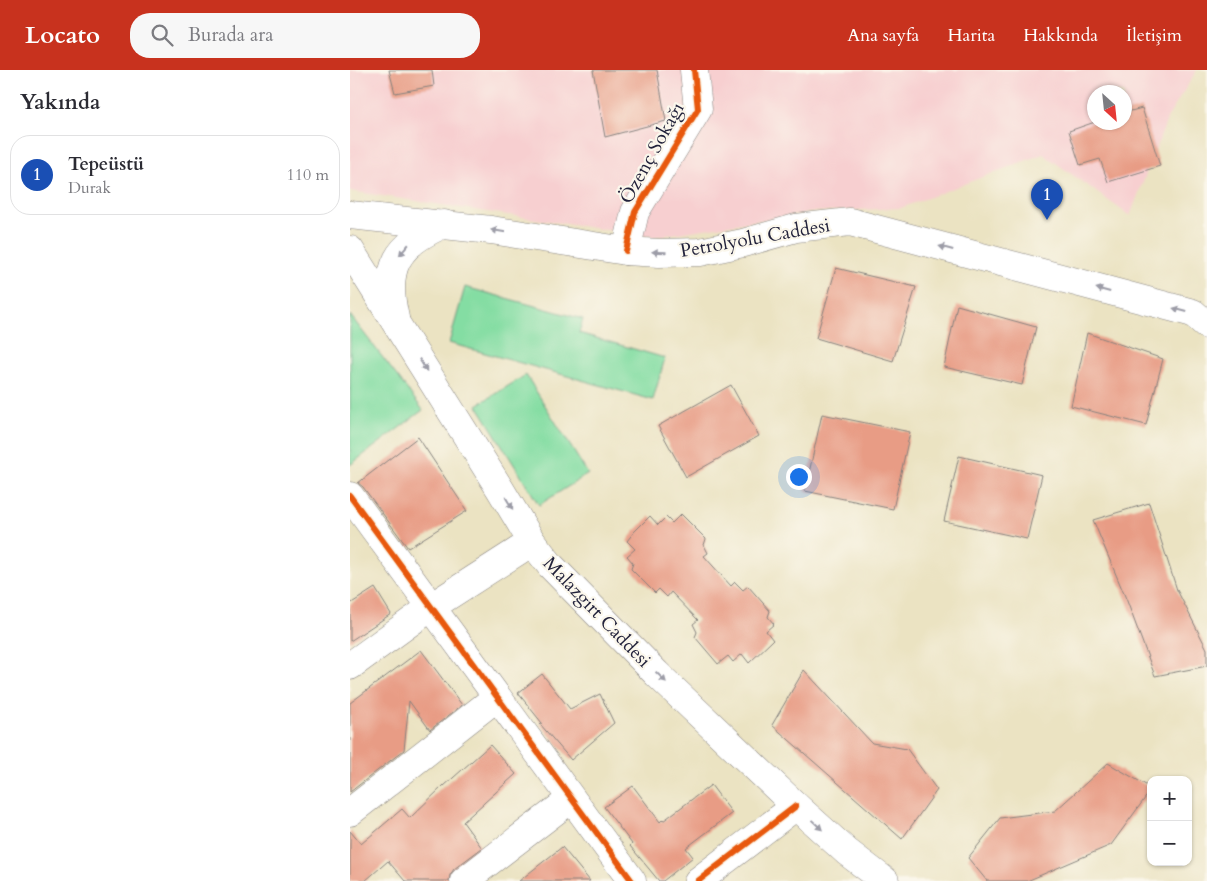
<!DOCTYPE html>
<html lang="tr">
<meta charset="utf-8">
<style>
:root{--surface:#fff;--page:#f7f7f7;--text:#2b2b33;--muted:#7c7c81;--line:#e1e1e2;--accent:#c8321e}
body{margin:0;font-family:Cardo,serif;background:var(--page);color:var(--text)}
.controls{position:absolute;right:15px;bottom:15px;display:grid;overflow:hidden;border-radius:10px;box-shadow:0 1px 4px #0004}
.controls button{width:45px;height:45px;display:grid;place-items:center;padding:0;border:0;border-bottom:1px solid var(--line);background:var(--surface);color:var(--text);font:25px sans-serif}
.compass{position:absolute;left:737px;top:15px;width:45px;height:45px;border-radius:50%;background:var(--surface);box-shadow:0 1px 4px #0004;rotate:153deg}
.you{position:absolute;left:448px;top:406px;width:18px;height:18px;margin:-12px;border:4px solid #fff;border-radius:50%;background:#1a73e8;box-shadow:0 0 0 8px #1a73e833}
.badge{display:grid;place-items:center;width:32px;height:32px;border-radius:50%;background:var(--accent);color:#fff;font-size:16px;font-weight:700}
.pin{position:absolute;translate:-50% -41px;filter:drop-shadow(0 1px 2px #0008)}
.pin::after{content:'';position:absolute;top:26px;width:18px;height:15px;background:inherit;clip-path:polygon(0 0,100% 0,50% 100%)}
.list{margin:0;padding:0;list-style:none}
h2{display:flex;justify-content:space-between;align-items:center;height:65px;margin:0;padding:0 20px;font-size:21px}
h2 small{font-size:16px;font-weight:400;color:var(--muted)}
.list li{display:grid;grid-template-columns:32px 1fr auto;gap:15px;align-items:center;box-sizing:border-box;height:80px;margin:0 10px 10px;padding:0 10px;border:1px solid var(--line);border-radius:20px}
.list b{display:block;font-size:19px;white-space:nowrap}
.list p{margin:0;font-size:16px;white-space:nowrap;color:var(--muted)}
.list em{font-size:16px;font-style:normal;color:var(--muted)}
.icon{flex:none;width:28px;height:28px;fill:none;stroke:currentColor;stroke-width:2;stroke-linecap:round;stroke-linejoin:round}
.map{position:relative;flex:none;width:857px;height:811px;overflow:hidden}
header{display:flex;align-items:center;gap:30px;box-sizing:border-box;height:70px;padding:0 25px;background:var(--accent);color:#fff}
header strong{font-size:24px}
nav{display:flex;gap:28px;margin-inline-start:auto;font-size:18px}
.search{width:350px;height:45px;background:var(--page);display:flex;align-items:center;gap:12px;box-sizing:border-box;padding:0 18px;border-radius:20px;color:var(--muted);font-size:19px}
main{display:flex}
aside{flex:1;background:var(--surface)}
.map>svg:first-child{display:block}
</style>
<header>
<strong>Locato</strong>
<div class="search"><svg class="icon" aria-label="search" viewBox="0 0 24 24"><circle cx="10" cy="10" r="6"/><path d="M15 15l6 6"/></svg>Burada ara</div>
<nav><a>Ana sayfa</a><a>Harita</a><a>Hakkında</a><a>İletişim</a></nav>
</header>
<main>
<aside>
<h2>Yakında<small></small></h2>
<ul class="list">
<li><span class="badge" style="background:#1a4fb4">1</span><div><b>Tepeüstü</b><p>Durak</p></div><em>110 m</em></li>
</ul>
</aside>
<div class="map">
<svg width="857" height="811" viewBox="0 0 857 811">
<rect width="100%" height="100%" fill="#fbf7ec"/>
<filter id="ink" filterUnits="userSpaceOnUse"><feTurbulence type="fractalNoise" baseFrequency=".02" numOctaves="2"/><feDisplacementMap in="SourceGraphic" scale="10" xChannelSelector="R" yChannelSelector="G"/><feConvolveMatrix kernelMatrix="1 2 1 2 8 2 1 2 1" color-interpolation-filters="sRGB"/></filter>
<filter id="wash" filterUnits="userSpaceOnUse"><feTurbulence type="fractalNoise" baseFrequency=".0096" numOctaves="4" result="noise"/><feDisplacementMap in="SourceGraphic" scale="20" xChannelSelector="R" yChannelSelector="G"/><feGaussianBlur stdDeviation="1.12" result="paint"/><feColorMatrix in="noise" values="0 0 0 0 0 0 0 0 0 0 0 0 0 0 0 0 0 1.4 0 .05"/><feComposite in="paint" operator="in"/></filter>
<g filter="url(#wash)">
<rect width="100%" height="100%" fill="#ebe3c2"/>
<path fill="#f7cfd0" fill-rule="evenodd" d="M 0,0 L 847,0 L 818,47 L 780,146 L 693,84 L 551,138 L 464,142 L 303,167 L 0,121 ZM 744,22 L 774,22 L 774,52 L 744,52 Z"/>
<g fill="#84dda3" stroke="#53806f">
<polygon points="115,217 233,249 229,263 315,288 303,330 99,273"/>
<polygon points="0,245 73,340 0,395"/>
<polygon points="176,305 238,404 189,435 127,335"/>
</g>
<g id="blocks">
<g fill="#e89c85">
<polygon points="39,0 82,0 84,16 45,23"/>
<polygon points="243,0 307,0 316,51 255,67"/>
<polygon points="792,38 810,96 758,112 750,89 730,95 719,61 745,52 774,52 774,43"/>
<polygon points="486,198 566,217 543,291 466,268"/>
<polygon points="607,235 686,257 672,315 594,297"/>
<polygon points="737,263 813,289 796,355 721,336"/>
<polygon points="381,315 409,366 336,407 308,356"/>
<polygon points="472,344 560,362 543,439 455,421"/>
<polygon points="68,367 117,441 58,478 13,417 8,413"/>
<polygon points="609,386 692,405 677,469 594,451"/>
<polygon points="799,433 827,520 857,579 857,596 805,606 777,531 743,450"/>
<polygon points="331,444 356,469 354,475 358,483 354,486 381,516 385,512 393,520 398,516 420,541 418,547 424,554 416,561 423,570 399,593 392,584 383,592 378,586 368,594 345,567 347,562 343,554 348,550 321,522 317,527 309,519 305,523 281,499 283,493 277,486 285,479 277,471 284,462 300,446 308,455 316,447 322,453"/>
<polygon points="25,518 41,544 0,571 0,534"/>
<polygon points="71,580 112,635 80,660 59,631 54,680 0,722 0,633"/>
<polygon points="454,600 522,673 557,679 587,720 552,769 422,655"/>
<polygon points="192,604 220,639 250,624 264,653 221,690 190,654 192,653 168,623"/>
<polygon points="140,675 166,704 113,752 132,778 104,799 100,805 99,811 55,811 38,791 15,811 0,811 0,761 11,774 52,739 60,748 94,715 94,716"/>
<polygon points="758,693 801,718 801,720 761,775 677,811 637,811 618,788 650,748 705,741"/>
<polygon points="361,715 382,743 336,778 343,787 313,811 309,811 280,776 282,774 254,737 283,716 310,752 312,750 313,751"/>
<polygon points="212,777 240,811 169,811"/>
</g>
</g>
</g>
<g filter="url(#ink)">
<use href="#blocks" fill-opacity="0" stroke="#86827e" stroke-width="1"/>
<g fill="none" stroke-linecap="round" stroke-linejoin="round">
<g stroke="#86827e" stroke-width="29">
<g id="minor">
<polyline points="276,181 285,142 348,39 344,0"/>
<polyline points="0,426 282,811"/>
<polyline points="0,596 81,537 182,472"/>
<polyline points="0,742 147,627"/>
<polyline points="114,811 221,729"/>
<polyline points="348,811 446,736"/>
</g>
</g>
<g stroke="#86827e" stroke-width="29">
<g id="major">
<polyline points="0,145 141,160 276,181 309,183 350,182 393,173 446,158 500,152 843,243 857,255"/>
<polyline points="0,180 150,419 182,472 201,496 307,604 446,736 497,782 535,811"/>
<path d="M 45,248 C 33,197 47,174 94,154"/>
</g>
</g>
<use href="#minor" stroke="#fff" stroke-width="28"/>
<use href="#major" stroke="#fff" stroke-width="28"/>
<g stroke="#fbf7ec" stroke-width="9">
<g id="cycleway">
<polyline points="276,181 285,142 348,39 344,0"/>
<polyline points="0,426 282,811"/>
<polyline points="348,811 446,736"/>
</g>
</g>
<use href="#cycleway" stroke="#e8590c" stroke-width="6"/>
</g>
<defs><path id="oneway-solid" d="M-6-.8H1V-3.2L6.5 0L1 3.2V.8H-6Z" transform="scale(1.25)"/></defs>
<g fill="#9c9ca7">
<use href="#oneway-solid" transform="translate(148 161) rotate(-171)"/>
<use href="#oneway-solid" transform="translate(596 178) rotate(-165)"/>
<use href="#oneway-solid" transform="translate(54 180) rotate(130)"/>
<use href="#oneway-solid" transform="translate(309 182) rotate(-179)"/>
<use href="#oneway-solid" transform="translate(753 220) rotate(-165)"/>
<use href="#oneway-solid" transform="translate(830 240) rotate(-165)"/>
<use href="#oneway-solid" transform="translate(73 295) rotate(58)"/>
<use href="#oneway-solid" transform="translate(159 433) rotate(59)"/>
<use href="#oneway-solid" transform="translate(311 607) rotate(44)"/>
<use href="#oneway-solid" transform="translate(467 755) rotate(43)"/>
</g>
</g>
<g text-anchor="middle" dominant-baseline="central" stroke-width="4.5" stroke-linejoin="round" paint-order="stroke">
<g font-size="19" fill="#22223b" stroke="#fbf7ec">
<text transform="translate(302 83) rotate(-61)">Özenç Sokağı</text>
<text transform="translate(405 168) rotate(-10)">Petrolyolu Caddesi</text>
<text transform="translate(247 542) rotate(46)">Malazgirt Caddesi</text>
</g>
</g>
</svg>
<div class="controls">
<button>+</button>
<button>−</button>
</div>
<svg class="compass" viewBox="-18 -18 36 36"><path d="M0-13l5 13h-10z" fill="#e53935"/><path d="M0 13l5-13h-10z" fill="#7c7c81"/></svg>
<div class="you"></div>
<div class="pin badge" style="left:697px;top:150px;background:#1a4fb4">1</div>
</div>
</main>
